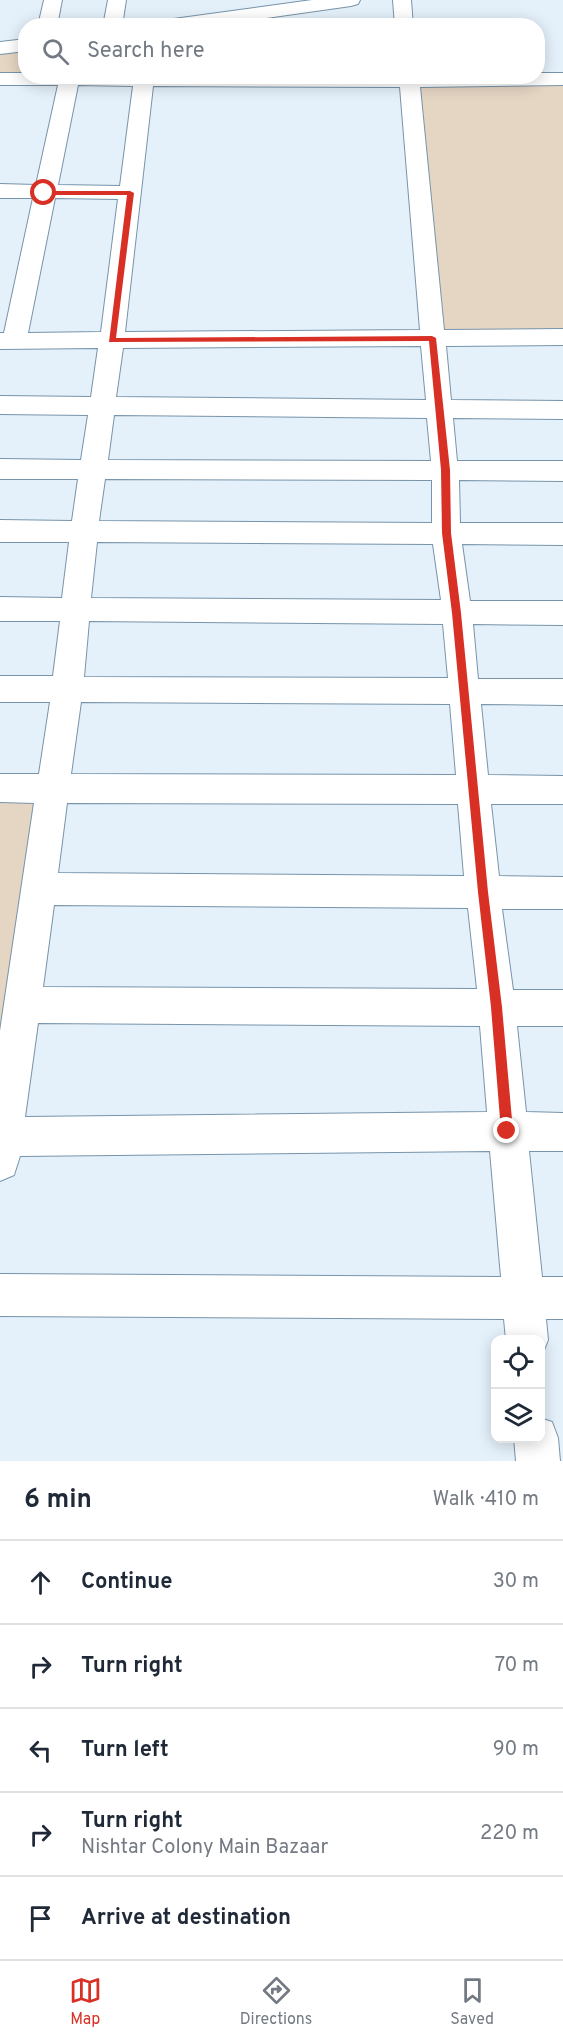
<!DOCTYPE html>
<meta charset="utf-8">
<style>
:root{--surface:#fff;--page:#f2f2f3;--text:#1f2937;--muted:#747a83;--line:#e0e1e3;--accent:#d93025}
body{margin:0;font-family:Overpass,sans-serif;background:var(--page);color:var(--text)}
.controls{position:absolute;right:18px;bottom:18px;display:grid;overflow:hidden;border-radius:12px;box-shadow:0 3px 15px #0003}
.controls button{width:54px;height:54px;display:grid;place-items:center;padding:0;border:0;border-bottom:2px solid var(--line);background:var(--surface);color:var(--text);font:30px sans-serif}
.stop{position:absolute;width:18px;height:18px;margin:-14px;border:4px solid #d93025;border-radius:50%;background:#fff}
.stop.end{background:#d93025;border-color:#fff;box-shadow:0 2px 6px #0008}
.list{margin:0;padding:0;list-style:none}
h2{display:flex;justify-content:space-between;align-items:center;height:78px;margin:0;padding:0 24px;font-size:26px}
h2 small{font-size:20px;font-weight:400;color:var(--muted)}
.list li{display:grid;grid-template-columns:39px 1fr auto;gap:18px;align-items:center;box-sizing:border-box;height:84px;padding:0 24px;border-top:2px solid var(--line)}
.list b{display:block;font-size:22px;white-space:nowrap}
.list p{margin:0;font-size:20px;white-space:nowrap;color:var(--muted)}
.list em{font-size:20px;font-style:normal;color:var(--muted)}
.icon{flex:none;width:33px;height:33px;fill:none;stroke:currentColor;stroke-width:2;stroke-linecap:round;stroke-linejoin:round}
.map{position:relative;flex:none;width:563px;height:1461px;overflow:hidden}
.search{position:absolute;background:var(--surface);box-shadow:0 3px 15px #0003;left:18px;right:18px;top:18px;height:66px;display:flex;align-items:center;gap:15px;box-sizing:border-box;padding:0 21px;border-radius:24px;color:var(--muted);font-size:22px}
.sheet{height:498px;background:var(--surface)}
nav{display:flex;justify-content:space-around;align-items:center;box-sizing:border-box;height:84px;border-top:2px solid var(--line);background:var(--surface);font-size:16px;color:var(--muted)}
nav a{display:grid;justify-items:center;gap:3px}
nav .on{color:var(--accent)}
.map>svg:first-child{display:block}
</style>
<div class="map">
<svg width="563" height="1461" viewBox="0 0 563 1461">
<rect width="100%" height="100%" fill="#e4f0fa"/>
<g fill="#e5d5c3">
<polygon points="25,45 26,76 0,79 0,48"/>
<polygon points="563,79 563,337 432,338 409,81"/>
<polygon points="0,788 53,788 0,1137"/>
</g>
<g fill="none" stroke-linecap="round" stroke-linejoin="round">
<g stroke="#7794aa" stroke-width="2">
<g id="minor">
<polygon points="44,0 62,0 57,26 38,26"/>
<polygon points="108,0 126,0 122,26 103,26"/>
<polygon points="312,0 360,0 358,4 351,6 210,26 157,26 159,22 166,20"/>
<polygon points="393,0 411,0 413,26 395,26"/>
<polygon points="26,39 26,51 0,54 0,42"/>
<path d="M 0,73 L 26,73 L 26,76 L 538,76 L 538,73 L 563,73 L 563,85 L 420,87 L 444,330 L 563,329 L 563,345 L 446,346 L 451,400 L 563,401 L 563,419 L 453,418 L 457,461 L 563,461 L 563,481 L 459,480 L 460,523 L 563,523 L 563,545 L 462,544 L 470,601 L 563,601 L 563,625 L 473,624 L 478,679 L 563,679 L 563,705 L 481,704 L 488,775 L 563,776 L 563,804 L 491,804 L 499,876 L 563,877 L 563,909 L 502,909 L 513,990 L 563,990 L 563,1026 L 517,1026 L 526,1112 L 563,1113 L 563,1151 L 529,1151 L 542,1277 L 563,1277 L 563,1319 L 546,1319 L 548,1340 L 542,1355 L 540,1340 L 506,1340 L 504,1319 L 0,1316 L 0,1274 L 501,1277 L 490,1151 L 20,1156 L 14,1175 L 0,1181 L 0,1031 L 34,803 L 0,802 L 0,774 L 39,774 L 50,702 L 0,702 L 0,676 L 53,676 L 60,621 L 0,621 L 0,597 L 62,598 L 69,542 L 0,542 L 0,520 L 72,521 L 78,479 L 0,479 L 0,459 L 81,460 L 88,415 L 0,414 L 0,396 L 91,397 L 98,348 L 0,349 L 0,333 L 4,333 L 33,198 L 0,198 L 0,184 L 36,185 L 58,85 L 0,85 ZM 78,85 L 133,86 L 120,186 L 58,185 ZM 153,86 L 400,87 L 420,330 L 125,332 ZM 55,198 L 118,199 L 101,332 L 28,333 ZM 421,346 L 426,400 L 116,397 L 123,348 ZM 114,415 L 427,418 L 431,461 L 108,460 ZM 105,479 L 432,480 L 432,523 L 99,521 ZM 97,542 L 433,544 L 441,600 L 91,598 ZM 89,621 L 443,624 L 448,678 L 84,677 ZM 81,702 L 450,704 L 456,775 L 71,774 ZM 67,803 L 458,804 L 464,876 L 58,873 ZM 54,905 L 468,908 L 477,989 L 43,987 ZM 38,1023 L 480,1026 L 487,1112 L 25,1117 Z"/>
<polygon points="540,1418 552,1422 558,1438 560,1461 516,1461 514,1438 540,1438"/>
</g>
</g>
<use href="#minor" fill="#fff" fill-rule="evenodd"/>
</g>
<polygon fill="#d93025" points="42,191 130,191 134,193 116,338 432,336 436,338 450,470 451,533 461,613 488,892 502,1007 513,1131 511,1135 507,1137 501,1131 491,1007 478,892 452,613 442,533 441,470 429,341 109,342 127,195 44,195"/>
</svg>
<div class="controls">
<button><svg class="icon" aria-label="locate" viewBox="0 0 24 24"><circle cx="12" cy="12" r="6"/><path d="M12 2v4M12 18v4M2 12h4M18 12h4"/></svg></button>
<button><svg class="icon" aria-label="layers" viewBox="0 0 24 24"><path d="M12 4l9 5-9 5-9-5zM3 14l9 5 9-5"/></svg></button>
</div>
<div class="stop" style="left:44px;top:193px"></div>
<div class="stop end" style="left:507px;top:1131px"></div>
<div class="search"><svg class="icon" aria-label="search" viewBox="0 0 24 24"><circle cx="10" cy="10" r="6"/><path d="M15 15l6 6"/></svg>Search here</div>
</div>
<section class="sheet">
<h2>6 min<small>Walk · 410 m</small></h2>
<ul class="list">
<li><svg class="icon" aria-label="ahead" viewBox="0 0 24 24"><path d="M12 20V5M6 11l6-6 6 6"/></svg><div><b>Continue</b></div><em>30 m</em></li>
<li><svg class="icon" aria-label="right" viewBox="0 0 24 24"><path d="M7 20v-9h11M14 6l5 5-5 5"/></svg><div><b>Turn right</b></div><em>70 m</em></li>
<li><svg class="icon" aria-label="left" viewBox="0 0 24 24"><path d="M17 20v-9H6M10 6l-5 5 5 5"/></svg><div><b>Turn left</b></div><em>90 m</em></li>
<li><svg class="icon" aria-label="right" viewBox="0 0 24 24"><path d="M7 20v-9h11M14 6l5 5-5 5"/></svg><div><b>Turn right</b><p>Nishtar Colony Main Bazaar</p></div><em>220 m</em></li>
<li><svg class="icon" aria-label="arrive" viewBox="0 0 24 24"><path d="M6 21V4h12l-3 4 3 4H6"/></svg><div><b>Arrive at destination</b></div></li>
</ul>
</section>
<nav>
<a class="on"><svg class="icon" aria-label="map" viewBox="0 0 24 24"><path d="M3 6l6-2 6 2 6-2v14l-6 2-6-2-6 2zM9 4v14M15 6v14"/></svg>Map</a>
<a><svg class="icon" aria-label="directions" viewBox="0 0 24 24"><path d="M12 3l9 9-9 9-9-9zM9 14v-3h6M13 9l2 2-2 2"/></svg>Directions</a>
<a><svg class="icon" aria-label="saved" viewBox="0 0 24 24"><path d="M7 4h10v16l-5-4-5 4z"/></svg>Saved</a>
</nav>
